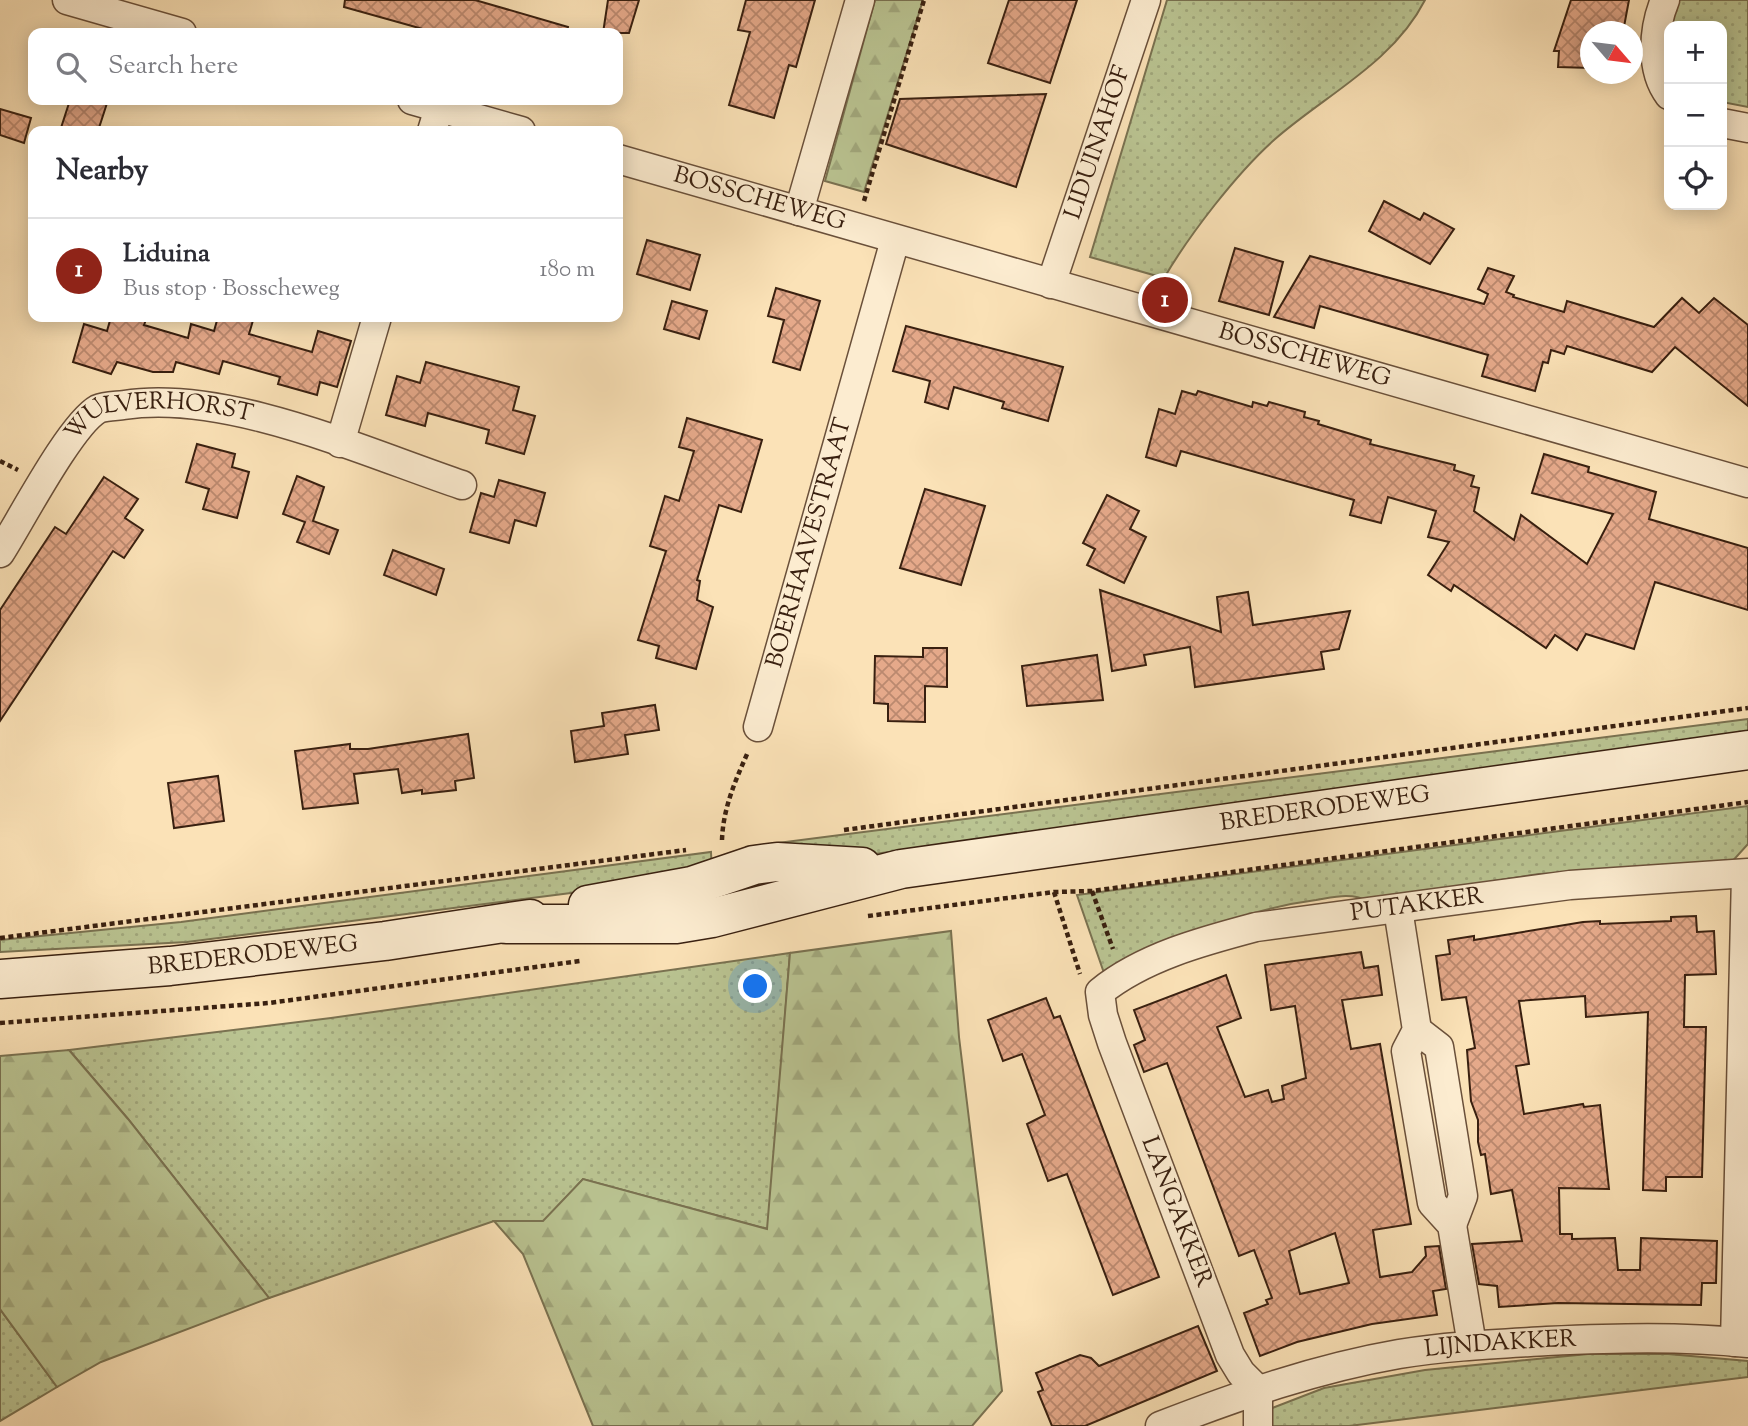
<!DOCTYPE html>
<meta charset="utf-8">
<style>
:root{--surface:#fff;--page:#f7f7f7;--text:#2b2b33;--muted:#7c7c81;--line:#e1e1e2;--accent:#8f2418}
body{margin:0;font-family:"Sorts Mill Goudy",serif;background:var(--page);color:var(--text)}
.controls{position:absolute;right:21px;top:21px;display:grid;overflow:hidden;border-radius:14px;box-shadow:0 4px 18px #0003}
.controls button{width:63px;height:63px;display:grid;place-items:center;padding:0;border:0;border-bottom:2px solid var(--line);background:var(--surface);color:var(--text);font:35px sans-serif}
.compass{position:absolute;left:1580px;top:21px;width:63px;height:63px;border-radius:50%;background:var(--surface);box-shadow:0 4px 18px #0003;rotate:118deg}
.you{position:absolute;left:756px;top:987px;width:24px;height:24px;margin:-18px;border:5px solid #fff;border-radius:50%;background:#1a73e8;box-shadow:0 0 0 10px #1a73e833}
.badge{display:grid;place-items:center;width:46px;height:46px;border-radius:50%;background:var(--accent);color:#fff;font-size:23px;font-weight:700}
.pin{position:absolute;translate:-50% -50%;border:4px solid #fff;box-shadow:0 2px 7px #0006}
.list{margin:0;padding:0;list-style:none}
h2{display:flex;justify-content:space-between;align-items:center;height:91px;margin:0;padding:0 28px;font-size:30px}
h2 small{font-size:23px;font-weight:400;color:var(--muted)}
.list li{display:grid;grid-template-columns:46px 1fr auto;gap:21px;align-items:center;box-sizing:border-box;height:105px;padding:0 28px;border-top:2px solid var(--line)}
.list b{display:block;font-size:26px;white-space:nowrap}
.list p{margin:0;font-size:23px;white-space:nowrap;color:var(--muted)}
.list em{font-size:23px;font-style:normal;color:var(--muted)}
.icon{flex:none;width:38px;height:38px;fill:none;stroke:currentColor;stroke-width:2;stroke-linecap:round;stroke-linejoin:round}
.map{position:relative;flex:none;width:1748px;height:1426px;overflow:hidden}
.search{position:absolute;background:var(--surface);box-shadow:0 4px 18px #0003;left:28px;top:28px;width:595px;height:77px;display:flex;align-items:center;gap:18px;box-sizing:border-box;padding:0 24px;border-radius:14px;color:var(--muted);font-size:26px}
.panel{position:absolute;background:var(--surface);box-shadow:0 4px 18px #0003;left:28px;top:126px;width:595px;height:196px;border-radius:14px}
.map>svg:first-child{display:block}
</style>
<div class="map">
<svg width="1748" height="1426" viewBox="0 0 1748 1426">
<defs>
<pattern id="grass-dots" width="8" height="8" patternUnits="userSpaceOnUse" patternTransform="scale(1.75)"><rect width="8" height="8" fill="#bac492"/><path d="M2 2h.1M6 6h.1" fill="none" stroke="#a1a87d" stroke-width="1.8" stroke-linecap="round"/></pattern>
<pattern id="forest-firs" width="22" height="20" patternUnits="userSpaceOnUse" patternTransform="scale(1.75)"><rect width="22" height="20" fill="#bac492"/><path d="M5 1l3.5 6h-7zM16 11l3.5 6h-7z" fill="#a1a87d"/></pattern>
<pattern id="building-cross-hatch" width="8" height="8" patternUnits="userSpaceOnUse" patternTransform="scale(1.75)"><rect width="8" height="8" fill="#e5a98a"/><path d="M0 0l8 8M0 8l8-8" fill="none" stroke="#bb896f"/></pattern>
</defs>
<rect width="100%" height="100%" fill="#fbe2b7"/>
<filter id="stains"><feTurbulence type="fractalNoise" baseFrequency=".00286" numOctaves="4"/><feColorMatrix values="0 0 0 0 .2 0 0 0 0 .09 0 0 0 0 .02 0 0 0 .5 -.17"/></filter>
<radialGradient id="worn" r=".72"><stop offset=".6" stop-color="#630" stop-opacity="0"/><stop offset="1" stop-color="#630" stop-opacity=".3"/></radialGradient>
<g fill="url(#grass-dots)" stroke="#7a7251" stroke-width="2">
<path d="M 1167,0 L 1425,0 C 1393,63 1325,95 1274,140 C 1236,174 1190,234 1164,278 L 1090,257 Z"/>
<polygon points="1674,0 1748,0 1748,107 1722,102 1722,26 1669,26"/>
<polygon points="1748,719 1748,737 747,871 746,847"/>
<path d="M 1748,806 L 1748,844 L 1729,865 L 1539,874 L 1368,901 C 1351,892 1334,897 1316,900 C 1239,910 1173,941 1104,973 L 1077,895 Z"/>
<polygon points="711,852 712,875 187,942 0,952 0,940 181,922"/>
<polygon points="790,953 768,1229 583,1179 544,1221 494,1221 269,1298 128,1119 69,1050 331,1018"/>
<polygon points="0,1309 57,1387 0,1421"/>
<polygon points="1588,1354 1668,1354 1748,1361 1748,1377 1349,1426 1270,1426 1267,1410 1324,1388 1425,1370"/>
</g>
<g fill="url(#forest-firs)" stroke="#7a7251" stroke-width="2">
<polygon points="875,0 923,0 864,192 825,181"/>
<polygon points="951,931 959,1037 1002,1391 972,1426 593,1426 523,1254 494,1221 543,1221 583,1179 767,1229 790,953"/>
<polygon points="69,1050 128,1119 269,1298 101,1362 57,1387 0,1309 0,1056"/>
</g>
<g fill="url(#building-cross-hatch)" stroke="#392010" stroke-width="2" fill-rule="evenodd">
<polygon points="345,0 475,0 568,27 567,33 437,33 344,7"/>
<polygon points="608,0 639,0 629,33 603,33"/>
<polygon points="746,0 815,0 796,67 789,65 774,118 729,105 750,32 738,30"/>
<polygon points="1009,0 1077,0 1050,83 988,63"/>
<polygon points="1571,0 1629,0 1623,32 1591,32 1591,68 1558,67 1559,51 1554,51"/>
<polygon points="1046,94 1016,187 886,144 900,99"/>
<polygon points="70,100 108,100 98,131 60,131"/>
<polygon points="0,109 31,118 24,143 0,135"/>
<polygon points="1384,201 1420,220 1424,213 1454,229 1430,264 1369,231"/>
<polygon points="647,240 700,255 690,290 637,274"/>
<polygon points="1235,248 1283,262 1269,315 1219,301"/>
<polygon points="1310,256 1484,304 1488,294 1478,289 1488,268 1514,276 1506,292 1514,295 1513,297 1564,312 1567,301 1654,327 1682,298 1699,313 1714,298 1748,325 1748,406 1675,347 1652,372 1567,346 1564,354 1551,350 1548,363 1543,362 1535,391 1482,376 1488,355 1320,306 1314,328 1274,317"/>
<polygon points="776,288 820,301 800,370 773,362 784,320 768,316"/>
<polygon points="672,301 707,311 699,339 664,329"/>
<polygon points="111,317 147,317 144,325 188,338 191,324 214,331 218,317 254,317 249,334 312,352 318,331 351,341 337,387 320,382 317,395 278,384 280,377 223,361 219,374 176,362 173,372 153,372 117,362 111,374 73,362 84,324 107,331"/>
<polygon points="906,326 1063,367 1048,421 1002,408 1004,402 954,387 948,409 925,402 930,381 893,371"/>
<polygon points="426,362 519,387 513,410 535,416 524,454 486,443 489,430 428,413 425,426 386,415 397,376 420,383"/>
<polygon points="1182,391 1196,395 1198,391 1252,407 1253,402 1267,406 1269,402 1305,412 1304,417 1319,421 1318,424 1371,440 1370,444 1455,465 1454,470 1474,476 1471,486 1479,488 1474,511 1514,540 1521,515 1587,564 1613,514 1532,493 1544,454 1589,467 1588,472 1656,492 1649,519 1748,548 1748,610 1655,582 1634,649 1586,634 1577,650 1555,635 1546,648 1454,585 1451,591 1428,575 1449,542 1428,537 1436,511 1388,497 1381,523 1350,515 1354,500 1181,451 1176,466 1146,457 1159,409 1175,414"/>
<polygon points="687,418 762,440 741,512 719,505 697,580 700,581 697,600 713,607 696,669 656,658 659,646 638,640 666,551 650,546 665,496 679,501 694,451 679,447"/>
<polygon points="197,444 235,454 232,467 249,472 237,518 203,509 209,489 186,482"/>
<polygon points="297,476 324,487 313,521 338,530 329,554 297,542 305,522 283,514"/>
<polygon points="104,477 138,499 125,518 143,530 124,558 113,551 0,721 0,610 55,527 66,534"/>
<polygon points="499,480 545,493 536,526 515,520 509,543 470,532 481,493 494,497"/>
<polygon points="925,489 985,506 961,585 900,568"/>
<polygon points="1107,495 1139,511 1130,529 1146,537 1124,583 1087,565 1095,549 1083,543"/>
<polygon points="393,550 444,569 436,595 384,575"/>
<polygon points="1100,590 1221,632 1217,597 1248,592 1253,625 1350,611 1339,649 1321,652 1324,669 1195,687 1190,647 1144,655 1146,665 1112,671"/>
<polygon points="923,648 947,648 947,687 925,686 925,722 888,721 888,704 874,703 875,656 923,657"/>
<polygon points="1097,655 1103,700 1027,706 1022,666"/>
<polygon points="655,705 659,730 625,735 628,754 575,762 571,731 604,726 602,713"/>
<polygon points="468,734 474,778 455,781 456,790 422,794 422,790 402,793 398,769 354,774 358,803 303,809 295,751 350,744 350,749 368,749"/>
<polygon points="218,776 224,821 174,828 168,783"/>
<polygon points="1696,916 1697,932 1714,931 1716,974 1685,975 1684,1027 1706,1027 1702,1177 1666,1177 1666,1191 1643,1190 1648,1012 1586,1017 1585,996 1519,1001 1529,1064 1516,1066 1524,1114 1583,1104 1584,1107 1600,1105 1609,1189 1559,1188 1560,1234 1572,1234 1572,1239 1615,1238 1618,1270 1640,1270 1641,1238 1717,1241 1716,1283 1702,1283 1701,1305 1558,1303 1499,1307 1497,1286 1479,1284 1472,1244 1522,1241 1512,1190 1491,1194 1485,1154 1481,1155 1478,1142 1478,1120 1471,1101 1467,1050 1475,1048 1466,997 1442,1000 1436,956 1450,954 1448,940 1474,936 1474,940 1583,922 1600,921 1600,924 1671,921 1671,917"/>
<path d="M 1361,952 L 1364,968 L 1378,966 L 1382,995 L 1342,1000 L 1351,1049 L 1380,1044 L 1411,1224 L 1373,1230 L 1380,1277 L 1412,1272 L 1426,1256 L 1425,1247 L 1439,1246 L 1446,1289 L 1433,1291 L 1437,1315 L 1372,1324 L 1297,1342 L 1260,1356 L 1244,1313 L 1268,1304 L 1266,1300 L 1272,1298 L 1254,1250 L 1239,1256 L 1167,1063 L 1144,1072 L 1134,1045 L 1145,1040 L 1134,1010 L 1226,975 L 1241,1018 L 1217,1027 L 1245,1097 L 1268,1090 L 1272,1102 L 1284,1099 L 1282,1086 L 1306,1078 L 1295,1006 L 1271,1010 L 1265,965 ZM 1335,1233 L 1349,1283 L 1300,1294 L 1289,1251 Z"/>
<polygon points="1046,998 1054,1018 1060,1016 1159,1277 1113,1295 1067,1174 1048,1181 1027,1124 1045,1115 1022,1054 1003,1061 988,1020"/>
<polygon points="1198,1326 1217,1371 1085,1426 1052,1426 1038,1392 1043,1390 1036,1373 1080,1355 1091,1358 1099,1366"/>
</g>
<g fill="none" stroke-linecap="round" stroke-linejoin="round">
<g stroke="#6a503a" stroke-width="31">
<g id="street">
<polyline points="67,0 182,33"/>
<path d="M 1665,0 C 1653,29 1650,70 1669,95"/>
<polyline points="412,100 521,131"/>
<polyline points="1722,123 1748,128"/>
<polyline points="432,131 439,108"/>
<path id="s1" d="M 618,159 L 1748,483"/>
<polyline points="799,211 860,0"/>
<path id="s2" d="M 1051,284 L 1146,0"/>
<polyline points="340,443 377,317"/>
<path id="s3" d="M 0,553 C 20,522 70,425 98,409 C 105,406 117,406 124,405 C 226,389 364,452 462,485"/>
<path id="s4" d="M 758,727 L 895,240"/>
<polyline points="1398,909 1417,1030 1406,1051 1432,1203 1452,1225 1472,1345"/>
<polyline points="1417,1030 1439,1047 1463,1196 1452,1225"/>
<polyline points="1735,1342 1746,875"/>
<path id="s5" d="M 1160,1426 C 1237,1396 1318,1368 1399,1354 C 1448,1346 1497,1344 1547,1341 C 1614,1338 1681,1336 1748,1343"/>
<path id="s6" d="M 1258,1426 L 1258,1390 L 1241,1373 L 1230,1355 L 1112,1043 L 1103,1015 L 1100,992 C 1143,957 1203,941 1256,927 L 1570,885 L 1748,873"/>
</g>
</g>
<g stroke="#392010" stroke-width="41">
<g id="secondary">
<polyline points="588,905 692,886 754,865 777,862 862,867"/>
<path id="s7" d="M 506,924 L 676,924 L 712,918 L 901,869 L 1748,750"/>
<path id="s8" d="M 0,979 L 170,966 L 385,941 L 530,919"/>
</g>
</g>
<g stroke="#392010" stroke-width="4.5" stroke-dasharray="5 3.5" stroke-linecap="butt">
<polyline points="864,201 924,0"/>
<polyline points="0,461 18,470"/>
<polyline points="844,830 1748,708"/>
<path d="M 722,840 C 723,809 735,781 748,752"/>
<polyline points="1092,891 1113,949"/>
<polyline points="1054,892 1080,974"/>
<polyline points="868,916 1054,892 1092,891 1748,802"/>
<polyline points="0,938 686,850"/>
<polyline points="0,1023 269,1003 580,961"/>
</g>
<use href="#street" stroke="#fcecd0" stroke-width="28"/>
<use href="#secondary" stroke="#fcecd0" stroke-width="38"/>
</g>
<g text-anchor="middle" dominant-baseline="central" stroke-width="5" stroke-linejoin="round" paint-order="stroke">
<g font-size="24" fill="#392010" stroke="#fcecd0">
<text stroke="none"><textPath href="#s2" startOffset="149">LIDUINAHOF</textPath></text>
<text stroke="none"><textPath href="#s1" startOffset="147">BOSSCHEWEG</textPath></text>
<text stroke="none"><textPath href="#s1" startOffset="714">BOSSCHEWEG</textPath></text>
<text stroke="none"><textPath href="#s3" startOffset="233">WULVERHORST</textPath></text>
<text stroke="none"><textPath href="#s4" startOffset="191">BOERHAAVESTRAAT</textPath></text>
<text stroke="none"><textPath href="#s7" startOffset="830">BREDERODEWEG</textPath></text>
<text stroke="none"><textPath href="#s6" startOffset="800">PUTAKKER</textPath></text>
<text stroke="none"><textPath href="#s8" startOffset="254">BREDERODEWEG</textPath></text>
<text transform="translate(1176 1212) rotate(69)">LANGAKKER</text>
<text stroke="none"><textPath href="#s5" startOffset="352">LIJNDAKKER</textPath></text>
</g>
</g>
<rect width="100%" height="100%" filter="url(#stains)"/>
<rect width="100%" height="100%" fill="url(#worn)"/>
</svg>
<div class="controls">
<button>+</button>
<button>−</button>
<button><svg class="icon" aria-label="locate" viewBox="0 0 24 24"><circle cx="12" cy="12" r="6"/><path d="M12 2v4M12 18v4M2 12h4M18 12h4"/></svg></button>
</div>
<svg class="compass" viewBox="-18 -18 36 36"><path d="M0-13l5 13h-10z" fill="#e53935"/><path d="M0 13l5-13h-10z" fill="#7c7c81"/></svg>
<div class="you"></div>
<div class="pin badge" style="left:1165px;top:300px">1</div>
<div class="search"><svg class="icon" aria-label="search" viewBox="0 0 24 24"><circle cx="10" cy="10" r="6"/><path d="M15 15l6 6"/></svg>Search here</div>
<section class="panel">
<h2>Nearby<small></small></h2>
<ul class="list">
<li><span class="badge">1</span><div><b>Liduina</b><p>Bus stop · Bosscheweg</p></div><em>180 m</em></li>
</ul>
</section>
</div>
